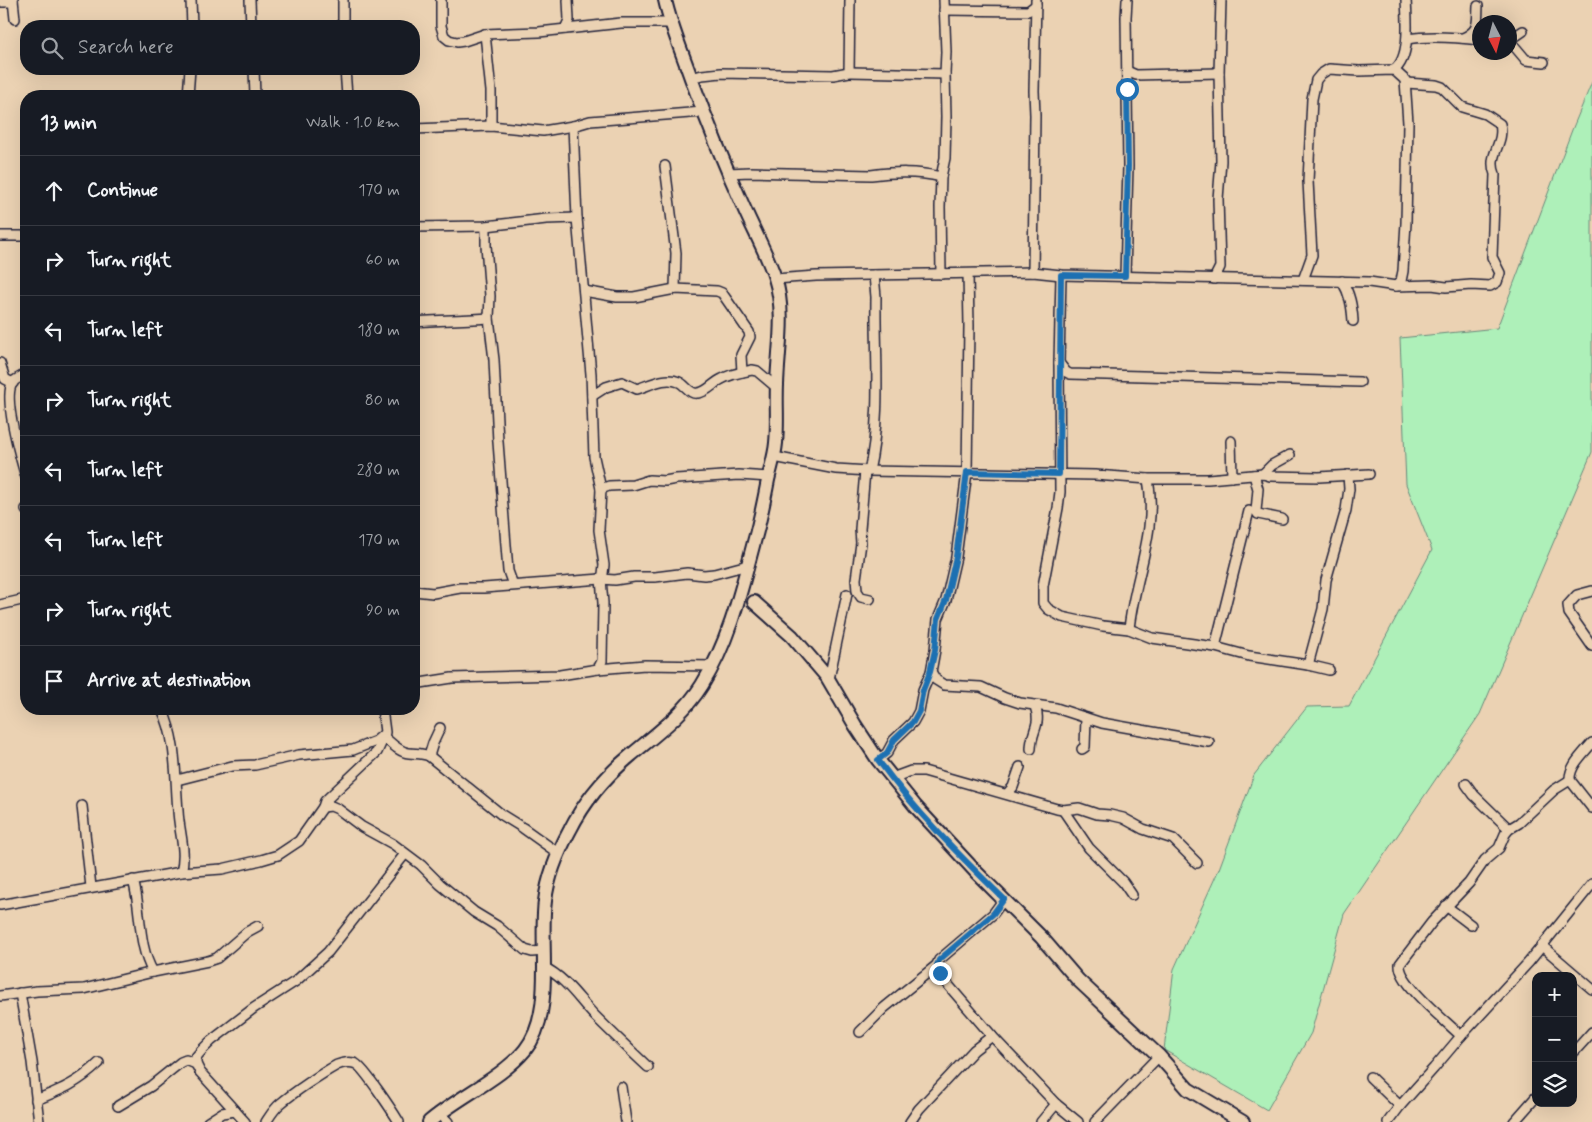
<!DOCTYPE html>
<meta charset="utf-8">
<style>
:root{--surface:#171b24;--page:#20242c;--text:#f1f3f6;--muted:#9ea1a6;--line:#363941}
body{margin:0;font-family:Mynerve,sans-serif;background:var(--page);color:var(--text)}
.controls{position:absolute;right:15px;bottom:15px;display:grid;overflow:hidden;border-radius:10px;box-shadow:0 5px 20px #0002}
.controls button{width:45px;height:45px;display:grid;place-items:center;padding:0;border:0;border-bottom:1px solid var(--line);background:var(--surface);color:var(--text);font:25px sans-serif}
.compass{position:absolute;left:1472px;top:15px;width:45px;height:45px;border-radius:50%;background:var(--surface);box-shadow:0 5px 20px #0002;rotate:174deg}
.stop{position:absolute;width:15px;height:15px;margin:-11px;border:4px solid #1f6fb2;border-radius:50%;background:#fff}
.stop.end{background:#1f6fb2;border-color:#fff;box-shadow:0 1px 5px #0008}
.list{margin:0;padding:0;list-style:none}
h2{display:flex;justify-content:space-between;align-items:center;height:65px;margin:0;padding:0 20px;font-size:21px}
h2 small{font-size:16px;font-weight:400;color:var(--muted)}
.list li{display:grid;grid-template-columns:32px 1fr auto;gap:15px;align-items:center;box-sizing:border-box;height:70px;padding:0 20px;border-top:1px solid var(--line)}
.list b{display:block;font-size:19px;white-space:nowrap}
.list em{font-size:16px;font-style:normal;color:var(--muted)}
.icon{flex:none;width:28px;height:28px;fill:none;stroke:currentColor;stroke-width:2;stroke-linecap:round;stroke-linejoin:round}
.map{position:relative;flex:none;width:1592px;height:1122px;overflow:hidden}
.search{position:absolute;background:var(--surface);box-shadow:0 5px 20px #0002;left:20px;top:20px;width:400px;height:55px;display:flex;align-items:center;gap:12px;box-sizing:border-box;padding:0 18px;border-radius:20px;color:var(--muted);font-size:19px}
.panel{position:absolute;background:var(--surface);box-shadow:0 5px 20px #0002;left:20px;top:90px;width:400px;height:625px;border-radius:20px}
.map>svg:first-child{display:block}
</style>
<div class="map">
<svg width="1592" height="1122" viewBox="0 0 1592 1122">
<rect width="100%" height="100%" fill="#ebd2b3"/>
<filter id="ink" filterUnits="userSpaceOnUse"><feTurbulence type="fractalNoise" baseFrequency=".02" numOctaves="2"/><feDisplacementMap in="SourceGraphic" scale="10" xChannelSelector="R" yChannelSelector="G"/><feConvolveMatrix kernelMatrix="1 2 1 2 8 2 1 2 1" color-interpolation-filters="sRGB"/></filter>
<g filter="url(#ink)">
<polygon fill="#aef0b9" stroke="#68897a" points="1592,82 1592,452 1480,714 1344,914 1311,1033 1267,1110 1164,1050 1174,969 1219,869 1254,775 1307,707 1349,706 1432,550 1406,484 1400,338 1497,328 1572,130"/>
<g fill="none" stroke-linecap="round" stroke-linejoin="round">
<g stroke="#22223b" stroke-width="12">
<g id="street">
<polyline points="13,0 15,19"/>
<polyline points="191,0 192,26"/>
<polyline points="250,0 251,26"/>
<polyline points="343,0 343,26"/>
<polyline points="441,0 441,26 444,36 449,40 457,42 464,41 485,34 539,32 621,23 671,23"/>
<polyline points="0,2 9,2 13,0"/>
<polyline points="944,10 1028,11 1036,5"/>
<polyline points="565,29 569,20 568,0"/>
<polyline points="485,34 491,91 491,126"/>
<path d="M 1463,38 C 1480,30 1477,23 1478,6"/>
<path d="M 1407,39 C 1431,35 1455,37 1480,40"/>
<polyline points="1510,40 1523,31"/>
<polyline points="1510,41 1526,60 1544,62"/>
<polyline points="254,69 255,96"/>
<polyline points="345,69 347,96"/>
<path d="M 1394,70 C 1411,58 1407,19 1406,0"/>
<polyline points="1127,71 1136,75 1219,73"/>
<polyline points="849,72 945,74"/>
<polyline points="691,78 702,75 721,73 833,75 849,72 850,0"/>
<polyline points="188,96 190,69"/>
<polyline points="573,126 577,218 591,374 594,457 601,489 599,530 604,565 603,574 601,579 603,603 602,661 598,669"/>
<polyline points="414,129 491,126 543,131 573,126 590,121 703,112"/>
<polyline points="665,166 676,253 675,289"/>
<path d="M 728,173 L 750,172 L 871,175 C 895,172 917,171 941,177"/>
<polyline points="486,226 486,245 490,296 489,318 494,360 498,442 508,571 513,585"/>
<polyline points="414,227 486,226 546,219 577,218"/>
<polyline points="0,236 26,236"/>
<polyline points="1033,272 1035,115 1034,91 1036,0"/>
<polyline points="941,274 940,207 941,177 945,158 946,117 945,74 946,52 944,0"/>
<polyline points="1061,275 1059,363 1060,492 1058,508 1043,586 1043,603 1048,609 1062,617 1103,626 1129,629 1152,638 1215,647 1249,656 1308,665 1329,670"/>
<polyline points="1125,276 1128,166 1126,17 1127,0"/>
<path d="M 775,279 L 816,276 L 1033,272 L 1061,275 L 1369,282 L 1396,286 L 1432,285 L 1446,287 L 1471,285 L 1490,286 L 1497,282 L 1500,273 L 1492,257 L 1495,174 C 1487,154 1505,144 1500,124 L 1485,114 L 1462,107 L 1442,87 L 1436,85 L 1406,83"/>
<polyline points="1214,279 1220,267 1218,199 1221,161 1219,73 1221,0"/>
<polyline points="1303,280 1312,255 1308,181 1312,99 1316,80 1321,74 1329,69 1359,71 1394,70 1405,80 1408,123 1406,223 1403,271 1401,281 1396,286"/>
<path d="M 1342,281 C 1350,294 1352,306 1353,321"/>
<polyline points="584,291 617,297 634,297 675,289 717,291 722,293 749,332 750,337 741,355 742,372"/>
<path d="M 414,322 C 439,320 464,320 489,318"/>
<polyline points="0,363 5,379 13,383"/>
<polyline points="1059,363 1066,372 1070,374 1360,382"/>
<path d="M 26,374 C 22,376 16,379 13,382 C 2,396 21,460 26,477"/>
<path d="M 592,396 L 606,387 L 622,382 L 637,389 C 650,385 665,376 679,382 C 686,385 690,395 698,393 C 708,392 713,383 722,379 C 730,374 742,372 752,370 L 757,371 L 776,387"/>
<polyline points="1231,441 1232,477"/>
<polyline points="774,457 836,469 869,471 1095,475 1148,479 1208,479 1263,474 1270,476 1319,477 1369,474"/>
<polyline points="865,471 860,529 861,543 856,579 857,591 861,597 870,599"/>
<path d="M 869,471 C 882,415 875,354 876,297 L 874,275"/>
<polyline points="1263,474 1272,465 1290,455"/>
<polyline points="1254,475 1258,489 1256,511 1258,514 1282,519"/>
<polyline points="601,489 609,486 633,485 649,480 665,481 676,479 739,475 769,477"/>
<polyline points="26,509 26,510"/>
<polyline points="414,591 433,593 460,588 484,588 601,579 615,580 634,577 655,577 687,573 704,575 714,574 748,565"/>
<polyline points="1592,591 1577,595 1568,605 1569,613 1592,646"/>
<polyline points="0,605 26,599"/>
<path d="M 1129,629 C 1134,578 1158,531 1148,479"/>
<polyline points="1215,647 1249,511"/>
<polyline points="1308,665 1323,609 1326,580 1346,510 1349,489 1348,475"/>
<polyline points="931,672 936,680 944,685 981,687 1005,698 1020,703 1056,708 1102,723 1209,742"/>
<polyline points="829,679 847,594"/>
<polyline points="414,684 452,678 560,675 598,669 645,665 713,666"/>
<path d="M 162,709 C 177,740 175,777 178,811 C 179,832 187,852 181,872"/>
<path d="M 382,709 L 385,732 L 384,737 C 391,743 399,752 409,753 C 416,754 422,753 429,756 L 502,815 L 523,828 L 558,853"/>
<path d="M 1592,743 C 1584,753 1569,766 1570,780 L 1592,808"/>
<path d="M 1031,749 C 1031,730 1042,726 1035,706"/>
<polyline points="1082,749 1085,747 1086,718"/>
<polyline points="429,756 433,743 440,728"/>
<polyline points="878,760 887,753 894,740 913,722 919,711 923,690 931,672 935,650 938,619 946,600 956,557 967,472 969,326 968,274"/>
<polyline points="892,778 911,771 924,771 1057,809 1063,810 1079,808 1097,814 1110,815 1123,818 1143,829 1173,839 1197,863"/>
<polyline points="177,780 232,766 255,765 299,755 353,750 376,741 384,734"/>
<polyline points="1466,784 1474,795 1509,829"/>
<polyline points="1007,794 1013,787 1020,767"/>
<polyline points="82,806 91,887"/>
<polyline points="323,807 331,806 338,809 362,827 393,844 421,865 440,884 474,912 497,926 525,950 532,952 543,951"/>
<polyline points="1063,810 1089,848 1123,882 1132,895"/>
<path d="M 133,880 C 142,910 137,944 153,972"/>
<polyline points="1004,899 993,914 939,960 937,965 949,986 992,1036 1056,1104 1078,1122"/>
<polyline points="0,905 181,872 222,869 261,860 278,855 299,841 323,807 325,801 377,752 384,737"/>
<polyline points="1446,906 1471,925"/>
<polyline points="1542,946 1592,989"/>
<path d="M 543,967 C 565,977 578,998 594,1015 C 612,1033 630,1050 648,1067"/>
<polyline points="20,993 32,1062 39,1122"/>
<polyline points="0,996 37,991 84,989 153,972 208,961 217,958 247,932 258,926"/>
<polyline points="860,1032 884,1008 937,965"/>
<path d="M 1461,1036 C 1447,1022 1398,983 1400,964 L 1432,922 L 1469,883 L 1485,860 L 1499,848 L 1505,834 L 1509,829 L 1519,823 L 1554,790 L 1570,780"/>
<polyline points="1573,1053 1592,1032"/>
<polyline points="1370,1077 1400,1106"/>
<polyline points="621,1087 626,1122"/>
<path d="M 36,1100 C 63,1089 78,1083 99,1063"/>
<polyline points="118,1106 151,1086 181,1062 186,1060 196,1064"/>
<polyline points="439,1113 448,1122"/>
<polyline points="208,1122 222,1113 235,1111"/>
<polyline points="245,1122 200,1072 196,1064 196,1057 202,1050 211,1041 254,1008 296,981 328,952 405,854"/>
<path d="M 266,1122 C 270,1116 274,1109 280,1104 C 294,1092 321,1074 337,1065 C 342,1063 351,1061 356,1064 C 364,1068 393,1112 399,1122"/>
<polyline points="910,1122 919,1109 974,1050 992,1036"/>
<polyline points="1041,1122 1056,1104"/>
<polyline points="1095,1122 1159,1056"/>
<polyline points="1388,1122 1400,1106 1434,1068 1461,1036 1529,962 1592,884"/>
<polyline points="1514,1122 1536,1097"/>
</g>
</g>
<g stroke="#22223b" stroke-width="16">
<g id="secondary">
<polyline points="754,602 792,636 827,677 855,725 878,760 916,807 976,872 1041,937 1078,980 1159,1056 1188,1089 1243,1122"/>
<path d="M 429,1122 C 458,1097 502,1078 525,1050 C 555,1013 539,946 545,901 C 548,876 558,852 570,830 C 584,802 606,776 630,756 C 656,734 684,714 702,685 C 729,642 741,591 754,542 C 760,521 764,501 768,480 C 771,467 775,455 776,443 C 778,423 776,404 777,385 C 778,349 786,313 775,278 C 767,254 754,231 744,208 C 725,166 707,122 691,78 C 682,52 671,27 665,0"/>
</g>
</g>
<use href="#street" stroke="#ebd2b3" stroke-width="9"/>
<use href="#secondary" stroke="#ebd2b3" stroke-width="12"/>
</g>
</g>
<g fill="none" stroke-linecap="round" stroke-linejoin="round" filter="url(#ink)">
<path stroke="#1f6fb2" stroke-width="6" d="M 940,973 L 937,965 L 939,960 L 993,914 L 1004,899 C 960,856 915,811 878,760 L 887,753 L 894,740 L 913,722 L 919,711 L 923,690 L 930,672 L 935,650 L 938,619 L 946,600 L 956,557 L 967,472 L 1059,474 L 1061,275 L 1125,276 L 1128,166 L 1127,89"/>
</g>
</svg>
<div class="controls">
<button>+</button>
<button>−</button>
<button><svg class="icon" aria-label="layers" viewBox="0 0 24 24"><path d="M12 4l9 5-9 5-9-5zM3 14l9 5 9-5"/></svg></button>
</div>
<svg class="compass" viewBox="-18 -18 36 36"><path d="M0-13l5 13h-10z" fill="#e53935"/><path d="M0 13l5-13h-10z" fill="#9ea1a6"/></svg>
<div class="stop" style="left:1127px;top:89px"></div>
<div class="stop end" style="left:940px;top:973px"></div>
<div class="search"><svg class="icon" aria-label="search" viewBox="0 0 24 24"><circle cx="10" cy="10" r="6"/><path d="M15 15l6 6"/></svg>Search here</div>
<section class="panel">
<h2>13 min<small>Walk · 1.0 km</small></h2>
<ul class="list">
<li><svg class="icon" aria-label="ahead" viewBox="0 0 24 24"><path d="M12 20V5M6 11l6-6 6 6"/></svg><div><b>Continue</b></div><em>170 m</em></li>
<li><svg class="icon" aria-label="right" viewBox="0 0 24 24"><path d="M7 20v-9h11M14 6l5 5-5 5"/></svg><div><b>Turn right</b></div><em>60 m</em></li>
<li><svg class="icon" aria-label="left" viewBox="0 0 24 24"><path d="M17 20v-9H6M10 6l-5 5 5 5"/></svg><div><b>Turn left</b></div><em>180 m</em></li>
<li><svg class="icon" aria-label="right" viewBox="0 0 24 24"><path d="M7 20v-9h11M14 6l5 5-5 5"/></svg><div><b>Turn right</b></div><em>80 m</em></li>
<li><svg class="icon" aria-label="left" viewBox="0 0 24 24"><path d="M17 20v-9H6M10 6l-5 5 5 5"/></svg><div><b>Turn left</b></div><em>280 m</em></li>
<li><svg class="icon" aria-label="left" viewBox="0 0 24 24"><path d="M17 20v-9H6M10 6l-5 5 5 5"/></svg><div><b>Turn left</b></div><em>170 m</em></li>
<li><svg class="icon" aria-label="right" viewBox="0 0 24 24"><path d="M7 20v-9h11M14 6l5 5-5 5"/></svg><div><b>Turn right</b></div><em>90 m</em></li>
<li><svg class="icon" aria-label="arrive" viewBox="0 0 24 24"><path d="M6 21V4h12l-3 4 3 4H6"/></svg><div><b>Arrive at destination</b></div></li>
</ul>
</section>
</div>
